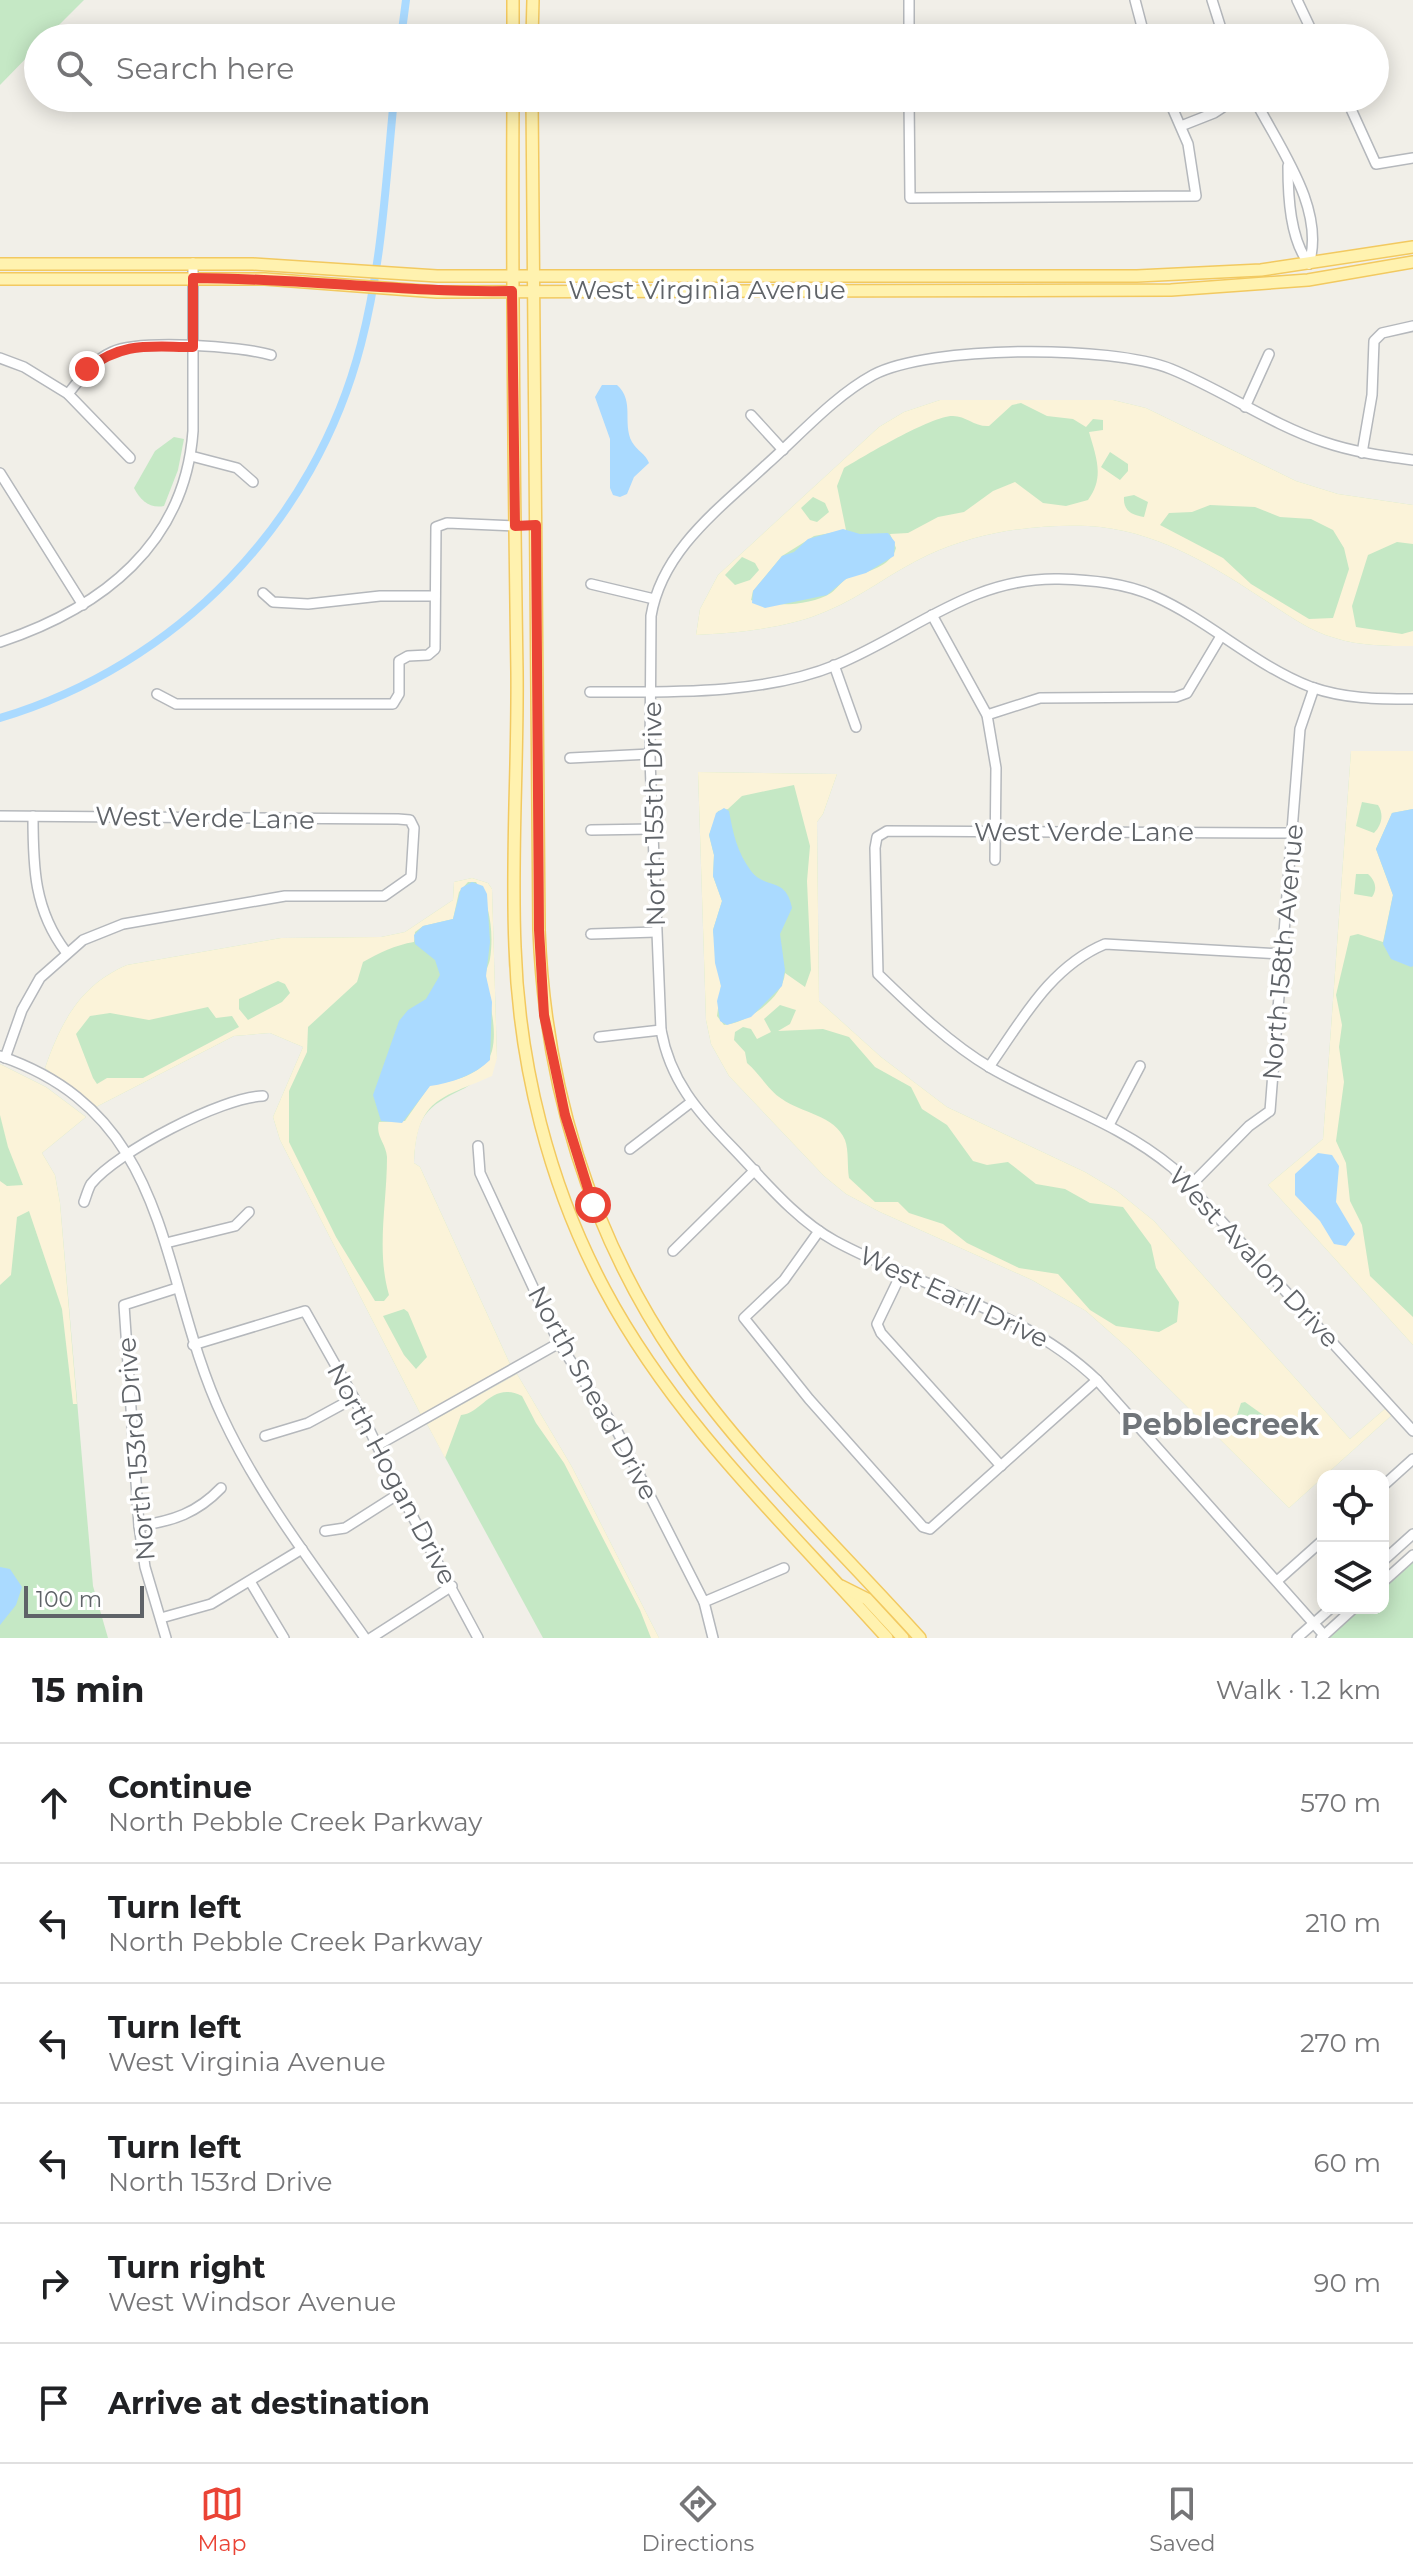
<!DOCTYPE html>
<meta charset="utf-8">
<style>
:root{--surface:#fff;--page:#f2f2f2;--text:#202124;--muted:#757577;--line:#e0e0e0;--accent:#ea4335}
body{margin:0;font-family:Montserrat,sans-serif;background:var(--page);color:var(--text)}
.controls{position:absolute;right:24px;bottom:24px;display:grid;overflow:hidden;border-radius:16px;box-shadow:0 4px 20px #0003}
.controls button{width:72px;height:72px;display:grid;place-items:center;padding:0;border:0;border-bottom:2px solid var(--line);background:var(--surface);color:var(--text);font:40px sans-serif}
.scale{position:absolute;left:24px;bottom:20px;width:120px;box-sizing:border-box;padding-left:8px;border:4px solid #5f6368;border-top:0;font-size:22px;line-height:28px;white-space:nowrap;color:#5f6368;-webkit-text-stroke:6px #fff;paint-order:stroke}
.stop{position:absolute;width:24px;height:24px;margin:-18px;border:6px solid #ea4335;border-radius:50%;background:#fff}
.stop.end{background:#ea4335;border-color:#fff;box-shadow:0 2px 8px #0008}
.list{margin:0;padding:0;list-style:none}
h2{display:flex;justify-content:space-between;align-items:center;height:104px;margin:0;padding:0 32px;font-size:34px}
h2 small{font-size:26px;font-weight:400;color:var(--muted)}
.list li{display:grid;grid-template-columns:52px 1fr auto;gap:24px;align-items:center;box-sizing:border-box;height:120px;padding:0 32px;border-top:2px solid var(--line)}
.list b{display:block;font-size:30px;white-space:nowrap}
.list p{margin:0;font-size:26px;white-space:nowrap;color:var(--muted)}
.list em{font-size:26px;font-style:normal;color:var(--muted)}
.icon{flex:none;width:44px;height:44px;fill:none;stroke:currentColor;stroke-width:2;stroke-linecap:round;stroke-linejoin:round}
.map{position:relative;flex:none;width:1413px;height:1638px;overflow:hidden}
.search{position:absolute;background:var(--surface);box-shadow:0 4px 20px #0003;left:24px;right:24px;top:24px;height:88px;display:flex;align-items:center;gap:20px;box-sizing:border-box;padding:0 28px;border-radius:44px;color:var(--muted);font-size:30px}
.sheet{height:824px;background:var(--surface)}
nav{display:flex;justify-content:space-around;align-items:center;box-sizing:border-box;height:112px;border-top:2px solid var(--line);background:var(--surface);font-size:22px;color:var(--muted)}
nav a{display:grid;justify-items:center;gap:4px}
nav .on{color:var(--accent)}
.map>svg:first-child{display:block}
</style>
<div class="map">
<svg width="1413" height="1638" viewBox="0 0 1413 1638">
<rect width="100%" height="100%" fill="#f1efe8"/>
<g fill="#c5e8c5">
<polygon points="0,0 84,0 46,38 38,38 38,46 0,85"/>
<path d="M 940,400 L 1113,400 L 1146,408 L 1296,481 L 1338,494 L 1413,505 L 1413,646 C 1387,646 1360,646 1335,638 C 1307,630 1284,612 1260,597 C 1207,562 1154,530 1088,526 C 1034,524 978,532 928,555 C 893,571 863,596 827,611 C 789,628 738,633 696,635 L 700,609 L 718,575 L 879,427 L 904,412 Z"/>
<path d="M 174,437 L 184,439 L 178,470 L 164,506 C 150,509 140,500 134,488 L 155,451 Z"/>
<polygon points="1351,751 1413,751 1413,1345 1268,1185 1323,1139"/>
<polygon points="698,772 837,774 823,814 817,822 819,1001 881,1057 947,1107 1085,1172 1117,1191 1154,1221 1350,1439 1386,1408 1392,1415 1289,1508 1129,1349 1086,1311 1032,1280 880,1212 846,1194 824,1176 729,1076 711,1044 706,1020"/>
<path d="M 472,878 L 488,883 L 492,889 L 497,1058 C 487,1067 477,1082 465,1088 C 425,1107 416,1116 414,1163 L 420,1167 L 510,1364 L 421,1415 L 280,1140 L 273,1117 L 303,1047 L 270,1033 L 234,1036 L 96,1107 L 45,1068 C 61,1022 80,985 127,965 L 281,938 L 381,937 L 405,932 L 453,900 L 454,882 Z"/>
<polygon points="0,1064 46,1087 86,1117 42,1153 55,1175 60,1203 93,1586 108,1638 0,1638"/>
<polygon points="517,1374 572,1467 659,1638 543,1638 427,1424"/>
<polygon points="1413,1562 1413,1638 1329,1638 1362,1608 1383,1608 1383,1589"/>
</g>
<g fill="#fbf3d9" fill-rule="evenodd">
<path d="M 940,400 L 1113,400 L 1146,408 L 1296,481 L 1338,494 L 1413,505 L 1413,544 L 1397,542 L 1368,555 L 1352,606 L 1356,627 L 1402,634 L 1413,631 L 1413,646 C 1387,646 1360,646 1335,638 C 1307,630 1284,612 1260,597 C 1207,562 1154,530 1088,526 C 1034,524 978,532 928,555 C 893,571 863,596 827,611 C 789,628 738,633 696,635 L 700,609 L 718,575 L 879,427 L 904,412 ZM 1021,403 L 1047,416 L 1073,419 L 1086,427 L 1093,419 L 1103,420 L 1103,430 L 1089,432 C 1096,457 1105,477 1088,500 L 1066,506 L 1043,503 L 1015,482 L 993,491 L 964,512 L 938,517 L 908,533 L 890,534 L 896,548 C 891,567 866,572 850,577 C 842,580 838,588 831,593 C 811,606 772,607 751,600 L 753,591 L 782,556 L 814,536 L 846,530 L 837,486 L 844,468 C 864,456 933,415 953,416 C 966,416 975,427 989,426 L 1012,405 ZM 1110,452 L 1128,464 L 1128,471 L 1120,480 L 1101,467 ZM 1134,495 L 1148,502 L 1144,517 C 1132,515 1123,511 1124,497 ZM 813,497 L 825,503 L 829,512 L 817,522 L 810,520 L 801,508 ZM 1210,505 L 1255,507 L 1280,517 L 1311,519 L 1333,530 L 1344,548 L 1349,569 L 1333,618 L 1309,619 L 1251,584 L 1223,558 L 1160,525 L 1169,513 L 1192,512 ZM 742,557 L 755,563 L 759,570 L 750,580 L 735,585 L 725,575 Z"/>
<path d="M 1351,751 L 1413,751 L 1413,809 L 1392,813 L 1376,849 L 1393,895 L 1383,942 L 1358,934 L 1350,936 L 1336,995 L 1342,1025 L 1339,1047 L 1344,1082 L 1336,1141 L 1346,1163 L 1350,1201 L 1362,1225 L 1370,1276 L 1413,1317 L 1413,1345 L 1268,1185 L 1323,1139 ZM 1362,802 L 1378,805 C 1384,814 1382,825 1374,833 L 1356,826 ZM 1356,874 L 1368,874 C 1375,880 1378,889 1372,897 L 1354,894 Z"/>
<path d="M 698,772 L 837,774 L 823,814 L 817,822 L 819,1001 L 881,1057 L 947,1107 L 1085,1172 L 1117,1191 L 1154,1221 L 1350,1439 L 1386,1408 L 1392,1415 L 1289,1508 L 1129,1349 L 1086,1311 L 1032,1280 L 880,1212 L 846,1194 L 824,1176 L 729,1076 L 711,1044 L 706,1020 ZM 794,785 L 810,846 L 807,881 L 811,970 L 805,987 L 785,973 C 783,999 746,1023 724,1025 L 717,1016 L 721,986 L 713,930 L 722,901 L 713,876 L 714,855 L 709,835 L 718,811 L 728,809 L 742,796 ZM 780,1005 L 796,1010 L 790,1024 L 778,1031 L 823,1029 L 849,1037 L 875,1067 L 911,1087 L 922,1109 L 947,1125 L 973,1161 L 987,1165 L 1008,1162 L 1036,1184 L 1065,1189 L 1090,1203 L 1123,1207 L 1151,1245 L 1156,1268 L 1179,1302 L 1177,1322 L 1159,1332 L 1116,1326 L 1090,1310 L 1058,1274 L 1019,1268 L 967,1243 L 943,1224 L 909,1213 L 898,1202 L 875,1202 L 849,1178 C 847,1166 849,1151 845,1140 C 835,1115 801,1113 782,1099 C 768,1090 760,1074 747,1063 L 745,1052 L 734,1040 L 735,1032 L 743,1027 L 751,1029 L 757,1039 L 771,1032 L 764,1019 ZM 1245,1402 L 1266,1417 L 1264,1432 L 1251,1430 L 1236,1418 L 1241,1403 Z"/>
<path d="M 472,878 L 488,883 L 492,889 L 497,1058 L 492,1076 C 440,1099 417,1098 414,1163 L 420,1167 L 510,1364 L 421,1415 L 280,1140 L 273,1117 L 303,1047 L 270,1033 L 234,1036 L 96,1107 L 45,1068 C 61,1022 80,985 127,965 L 281,938 L 381,937 L 405,932 L 453,900 L 454,882 ZM 468,882 L 476,882 C 490,903 494,933 490,959 C 489,965 485,970 486,977 C 488,1000 498,1027 492,1051 C 485,1075 451,1082 430,1085 L 405,1121 L 379,1122 C 375,1136 386,1143 387,1157 C 387,1204 376,1250 389,1295 L 384,1301 L 375,1301 L 336,1237 L 289,1142 L 289,1091 L 307,1052 L 308,1027 L 357,982 L 363,962 C 379,953 395,945 414,942 L 415,932 L 423,926 L 453,919 L 459,892 ZM 278,981 L 285,984 L 290,993 L 282,1002 L 248,1020 L 239,1009 L 239,999 ZM 208,1007 L 216,1018 L 232,1016 L 239,1027 L 143,1078 L 107,1078 L 97,1084 L 93,1078 L 76,1034 L 90,1016 L 110,1013 L 149,1020 ZM 404,1309 L 408,1312 L 427,1357 L 416,1369 L 404,1355 L 383,1316 Z"/>
<polygon points="0,1064 46,1087 86,1117 42,1153 55,1175 60,1203 77,1404 73,1404 62,1309 29,1211 17,1217 11,1275 0,1285 0,1181 7,1186 23,1185 8,1147 0,1115"/>
<path d="M 517,1374 L 572,1467 L 659,1638 L 651,1638 L 640,1610 L 564,1463 L 536,1423 L 522,1396 C 491,1381 482,1414 461,1415 L 445,1458 L 427,1424 Z"/>
</g>
<g fill="#aadaff">
<path d="M 602,385 L 617,385 C 635,401 622,423 632,442 C 637,451 646,454 649,463 L 634,477 L 627,494 L 620,497 L 613,495 L 610,488 L 610,439 L 595,397 Z"/>
<polygon points="843,529 860,534 888,533 895,542 894,556 866,573 846,579 827,595 765,608 752,603 753,591 782,556 794,552 808,539"/>
<path d="M 724,808 L 729,811 C 733,833 737,852 751,871 C 765,890 786,876 792,908 L 780,934 L 785,970 L 782,986 L 751,1017 L 727,1025 L 720,1021 L 717,1001 L 721,986 L 715,963 L 713,930 L 722,901 L 713,876 L 714,855 L 709,835 L 716,813 Z"/>
<polygon points="1413,809 1413,966 1411,967 1391,959 1383,944 1393,895 1376,849 1392,813"/>
<path d="M 472,882 L 483,886 L 487,894 L 490,942 L 486,976 L 492,1002 L 490,1060 C 475,1075 451,1083 430,1086 L 402,1123 L 381,1121 L 373,1095 L 399,1021 L 408,1010 L 426,999 L 440,975 L 435,960 L 415,944 L 414,935 L 423,926 L 453,919 L 461,888 Z"/>
<polygon points="1318,1153 1332,1155 1339,1166 1336,1202 1355,1234 1346,1246 1334,1244 1320,1221 1295,1195 1295,1174"/>
<polygon points="0,1567 10,1569 22,1587 16,1605 0,1625"/>
</g>
<g fill="none" stroke-linecap="round" stroke-linejoin="round">
<g stroke="#aadaff" stroke-width="8">
<polyline points="401,38 406,0"/>
<path d="M 0,718 C 177,665 315,523 361,344 C 382,264 386,179 394,98"/>
</g>
<g stroke="#b5b8bc" stroke-width="12">
<g id="minor">
<polyline points="909,0 909,38"/>
<polyline points="1135,0 1145,38"/>
<polyline points="1212,0 1224,38"/>
<polyline points="1297,0 1315,38"/>
<polyline points="909,98 910,198 1196,196 1188,144 1168,98"/>
<path d="M 1254,98 C 1278,146 1326,208 1309,264"/>
<polyline points="1346,98 1376,164 1413,158"/>
<polyline points="1181,126 1214,113 1237,98"/>
<path d="M 1288,166 C 1288,197 1290,239 1309,264"/>
<polyline points="0,358 24,367 68,394 130,458"/>
<path d="M 68,394 C 81,378 92,361 112,352 C 140,339 241,346 271,355"/>
<polyline points="1245,407 1269,354"/>
<polyline points="751,415 783,450"/>
<polyline points="1362,453 1372,395 1374,341 1382,333 1413,326"/>
<polyline points="191,456 237,468 253,482"/>
<polyline points="0,473 83,605"/>
<polyline points="591,584 654,599"/>
<polyline points="263,593 273,602 308,604 380,596 435,596"/>
<polyline points="932,615 987,715 996,768 995,860"/>
<path d="M 0,642 C 102,608 185,544 193,431 L 193,263"/>
<polyline points="834,665 856,727"/>
<path d="M 590,692 C 668,692 763,695 836,665 C 913,633 971,577 1059,579 C 1091,580 1125,583 1154,596 C 1210,621 1254,665 1311,687 C 1345,699 1378,699 1413,699"/>
<polyline points="157,694 176,704 393,704 399,694 399,661 408,656 428,655 435,649 436,527 447,523 515,526"/>
<polyline points="987,715 1040,698 1176,697 1187,693 1221,636"/>
<polyline points="570,758 650,754"/>
<polyline points="0,816 398,819 410,820 414,828 411,877 384,896 285,896 123,924 83,940 40,978 22,1010 5,1058"/>
<path d="M 33,816 C 33,867 34,910 66,952"/>
<polyline points="591,830 653,829"/>
<path d="M 1293,833 L 887,831 L 877,837 L 875,848 L 878,974 C 912,1007 950,1044 991,1068 C 1052,1103 1118,1122 1173,1168 L 1413,1431"/>
<polyline points="591,934 656,932"/>
<polyline points="599,1037 661,1030"/>
<path d="M 0,1056 C 176,1116 157,1279 223,1418 C 260,1497 315,1567 365,1638"/>
<path d="M 989,1067 C 1022,1020 1050,967 1105,944 L 1282,954"/>
<polyline points="1109,1125 1140,1066"/>
<polyline points="478,1146 480,1173 559,1343 618,1433 704,1602 713,1638"/>
<polyline points="630,1149 690,1103"/>
<polyline points="1191,1185 1249,1126 1270,1111 1300,729 1314,688"/>
<path d="M 84,1202 C 86,1197 88,1189 91,1184 C 117,1152 222,1097 263,1096"/>
<polyline points="819,1231 784,1280 744,1318 809,1399 923,1527 930,1529 1097,1380"/>
<polyline points="166,1243 235,1226 249,1212"/>
<polyline points="673,1251 755,1170"/>
<polyline points="902,1272 877,1324 881,1333 1001,1466"/>
<polyline points="193,1345 305,1311 354,1398 400,1493 478,1638"/>
<polyline points="265,1436 308,1423 354,1398"/>
<polyline points="378,1445 559,1343"/>
<polyline points="1383,1486 1413,1459"/>
<path d="M 139,1526 C 173,1521 197,1513 221,1488"/>
<polyline points="325,1531 345,1528 400,1493"/>
<polyline points="1383,1561 1413,1534"/>
<polyline points="1277,1581 1323,1540"/>
<polyline points="1383,1582 1413,1555"/>
<polyline points="251,1583 284,1638"/>
<polyline points="704,1602 784,1568"/>
<polyline points="161,1618 211,1604 302,1549"/>
<path d="M 1324,1635 L 1097,1380 C 1024,1310 922,1288 835,1241 C 795,1219 763,1179 732,1147 C 697,1111 670,1080 661,1030 L 650,760 L 651,616 C 662,550 720,508 766,465 C 800,435 833,397 873,375 C 930,345 1111,345 1171,369 C 1223,390 1270,424 1324,442 C 1353,452 1383,456 1413,460"/>
<polyline points="166,1638 145,1567 139,1526 124,1305 177,1288"/>
<polyline points="371,1638 452,1586"/>
<polyline points="1297,1638 1331,1608"/>
<polyline points="1321,1638 1354,1608"/>
</g>
</g>
<g stroke="#f2c960" stroke-width="14">
<g id="major">
<polyline points="513,38 513,0"/>
<polyline points="532,38 533,0"/>
<path d="M 513,98 C 512,289 514,481 517,672 C 518,764 511,856 515,947 C 519,1065 549,1186 605,1290 C 676,1423 788,1527 887,1638"/>
<path d="M 532,98 L 539,930 C 545,1084 589,1231 676,1359 C 743,1457 840,1549 920,1638"/>
<polyline points="0,264 253,264 437,276 1137,276 1261,270 1413,247"/>
<polyline points="0,279 265,279 437,292 1171,290 1308,280 1413,262"/>
<polyline points="841,1586 867,1599 903,1638"/>
</g>
</g>
<use href="#minor" stroke="#fff" stroke-width="9"/>
<use href="#major" stroke="#fff2af" stroke-width="11"/>
</g>
<g fill="none" stroke-linecap="round" stroke-linejoin="round">
<path stroke="#ea4335" stroke-width="10" d="M 87,369 C 124,341 149,347 193,347 L 193,278 C 300,278 405,293 512,291 L 515,526 L 536,525 L 539,930 L 544,1015 L 565,1115 L 593,1205"/>
</g>
<g text-anchor="middle" dominant-baseline="central" stroke-width="7" stroke-linejoin="round" paint-order="stroke">
<g font-size="26" fill="#5f6368" stroke="#fff">
<text x="707" y="290">West Virginia Avenue</text>
<text transform="translate(654 814) rotate(-91)">North 155th Drive</text>
<text transform="translate(205 818) rotate(1)">West Verde Lane</text>
<text x="1084" y="832">West Verde Lane</text>
<text transform="translate(1283 952) rotate(-85)">North 158th Avenue</text>
<text transform="translate(1254 1257) rotate(47)">West Avalon Drive</text>
<text transform="translate(954 1297) rotate(25)">West Earll Drive</text>
<text transform="translate(593 1393) rotate(61)">North Snead Drive</text>
<text transform="translate(136 1449) rotate(-95)">North 153rd Drive</text>
<text transform="translate(392 1474) rotate(62)">North Hogan Drive</text>
</g>
<g font-size="30" font-weight="bold" fill="#70757a" stroke="#fff">
<text x="1220" y="1424">Pebblecreek</text>
</g>
</g>
</svg>
<div class="controls">
<button><svg class="icon" aria-label="locate" viewBox="0 0 24 24"><circle cx="12" cy="12" r="6"/><path d="M12 2v4M12 18v4M2 12h4M18 12h4"/></svg></button>
<button><svg class="icon" aria-label="layers" viewBox="0 0 24 24"><path d="M12 4l9 5-9 5-9-5zM3 14l9 5 9-5"/></svg></button>
</div>
<div class="scale">100 m</div>
<div class="stop" style="left:593px;top:1205px"></div>
<div class="stop end" style="left:87px;top:369px"></div>
<div class="search"><svg class="icon" aria-label="search" viewBox="0 0 24 24"><circle cx="10" cy="10" r="6"/><path d="M15 15l6 6"/></svg>Search here</div>
</div>
<section class="sheet">
<h2>15 min<small>Walk · 1.2 km</small></h2>
<ul class="list">
<li><svg class="icon" aria-label="ahead" viewBox="0 0 24 24"><path d="M12 20V5M6 11l6-6 6 6"/></svg><div><b>Continue</b><p>North Pebble Creek Parkway</p></div><em>570 m</em></li>
<li><svg class="icon" aria-label="left" viewBox="0 0 24 24"><path d="M17 20v-9H6M10 6l-5 5 5 5"/></svg><div><b>Turn left</b><p>North Pebble Creek Parkway</p></div><em>210 m</em></li>
<li><svg class="icon" aria-label="left" viewBox="0 0 24 24"><path d="M17 20v-9H6M10 6l-5 5 5 5"/></svg><div><b>Turn left</b><p>West Virginia Avenue</p></div><em>270 m</em></li>
<li><svg class="icon" aria-label="left" viewBox="0 0 24 24"><path d="M17 20v-9H6M10 6l-5 5 5 5"/></svg><div><b>Turn left</b><p>North 153rd Drive</p></div><em>60 m</em></li>
<li><svg class="icon" aria-label="right" viewBox="0 0 24 24"><path d="M7 20v-9h11M14 6l5 5-5 5"/></svg><div><b>Turn right</b><p>West Windsor Avenue</p></div><em>90 m</em></li>
<li><svg class="icon" aria-label="arrive" viewBox="0 0 24 24"><path d="M6 21V4h12l-3 4 3 4H6"/></svg><div><b>Arrive at destination</b></div></li>
</ul>
</section>
<nav>
<a class="on"><svg class="icon" aria-label="map" viewBox="0 0 24 24"><path d="M3 6l6-2 6 2 6-2v14l-6 2-6-2-6 2zM9 4v14M15 6v14"/></svg>Map</a>
<a><svg class="icon" aria-label="directions" viewBox="0 0 24 24"><path d="M12 3l9 9-9 9-9-9zM9 14v-3h6M13 9l2 2-2 2"/></svg>Directions</a>
<a><svg class="icon" aria-label="saved" viewBox="0 0 24 24"><path d="M7 4h10v16l-5-4-5 4z"/></svg>Saved</a>
</nav>
